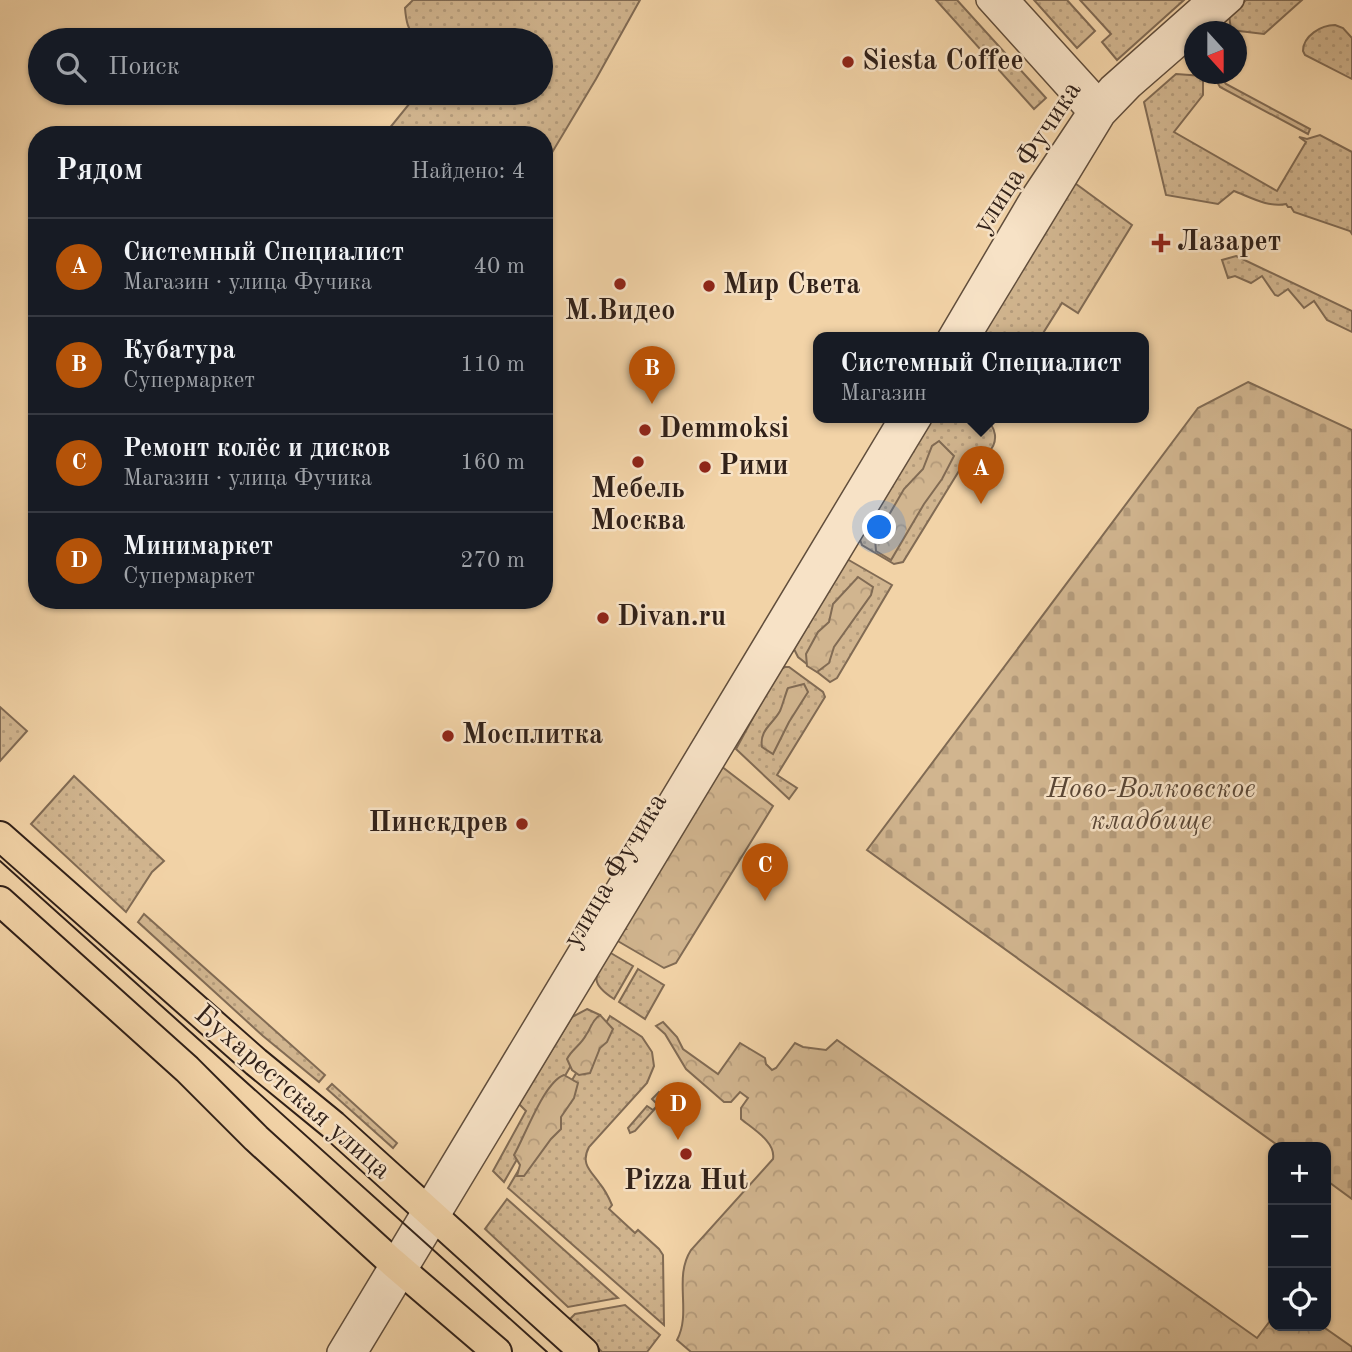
<!DOCTYPE html>
<html lang="ru">
<meta charset="utf-8">
<style>
:root{--surface:#171b24;--page:#242831;--text:#f1f3f6;--muted:#9ea1a6;--line:#363941;--accent:#b45309}
body{margin:0;font-family:"Old Standard TT",serif;background:var(--page);color:var(--text)}
.controls{position:absolute;right:21px;bottom:21px;display:grid;overflow:hidden;border-radius:14px;box-shadow:0 2px 5px #0004}
.controls button{width:63px;height:63px;display:grid;place-items:center;padding:0;border:0;border-bottom:2px solid var(--line);background:var(--surface);color:var(--text);font:35px sans-serif}
.compass{position:absolute;left:1184px;top:21px;width:63px;height:63px;border-radius:50%;background:var(--surface);box-shadow:0 2px 5px #0004;rotate:159deg}
.you{position:absolute;left:880px;top:528px;width:24px;height:24px;margin:-18px;border:5px solid #fff;border-radius:50%;background:#1a73e8;box-shadow:0 0 0 10px #1a73e833}
.badge{display:grid;place-items:center;width:46px;height:46px;border-radius:50%;background:var(--accent);color:#fff;font-size:23px;font-weight:700}
.pin{position:absolute;translate:-50% -58px;filter:drop-shadow(0 2px 4px #0008)}
.pin::after{content:'';position:absolute;top:37px;width:24px;height:21px;background:inherit;clip-path:polygon(0 0,100% 0,50% 100%)}
.popup{position:absolute;left:813px;top:332px;width:336px;height:91px;box-sizing:border-box;display:grid;place-content:center;border-radius:14px;background:var(--surface);filter:drop-shadow(0 2px 5px #0005);font-size:23px;white-space:nowrap;color:var(--muted)}
.popup b{font-size:26px;color:var(--text)}
.popup::after{content:'';position:absolute;left:50%;top:100%;margin-left:-14px;border:14px solid transparent;border-top-color:var(--surface)}
.list{margin:0;padding:0;list-style:none}
h2{display:flex;justify-content:space-between;align-items:center;height:91px;margin:0;padding:0 28px;font-size:30px}
h2 small{font-size:23px;font-weight:400;color:var(--muted)}
.list li{display:grid;grid-template-columns:46px 1fr auto;gap:21px;align-items:center;box-sizing:border-box;height:98px;padding:0 28px;border-top:2px solid var(--line)}
.list b{display:block;font-size:26px;white-space:nowrap}
.list p{margin:0;font-size:23px;white-space:nowrap;color:var(--muted)}
.list em{font-size:23px;font-style:normal;color:var(--muted)}
.icon{flex:none;width:38px;height:38px;fill:none;stroke:currentColor;stroke-width:2;stroke-linecap:round;stroke-linejoin:round}
.map{position:relative;flex:none;width:1352px;height:1352px;overflow:hidden}
.search{position:absolute;background:var(--surface);box-shadow:0 2px 5px #0004;left:28px;top:28px;width:525px;height:77px;display:flex;align-items:center;gap:18px;box-sizing:border-box;padding:0 24px;border-radius:38px;color:var(--muted);font-size:26px}
.panel{position:absolute;background:var(--surface);box-shadow:0 2px 5px #0004;left:28px;top:126px;width:525px;height:483px;border-radius:28px}
.map>svg:first-child{display:block}
</style>
<div class="map">
<svg width="1352" height="1352" viewBox="0 0 1352 1352">
<defs>
<pattern id="grass-dots" width="8" height="8" patternUnits="userSpaceOnUse" patternTransform="scale(1.75)"><rect width="8" height="8" fill="#d1b58f"/><path d="M2 2h.1M6 6h.1" fill="none" stroke="#b49b7b" stroke-width="1.8" stroke-linecap="round"/></pattern>
<pattern id="forest-crowns" width="20" height="18" patternUnits="userSpaceOnUse" patternTransform="scale(1.75)"><rect width="20" height="18" fill="#d1b58f"/><path d="M2 6a3 3 0 1 1 6 0M12 15a3 3 0 1 1 6 0" fill="none" stroke="#b49b7b"/></pattern>
<pattern id="cemetery-stones" width="16" height="16" patternUnits="userSpaceOnUse" patternTransform="scale(1.75)"><rect width="16" height="16" fill="#d1b58f"/><path d="M2 7V4a2 2 0 0 1 4 0v3zM10 15v-3a2 2 0 0 1 4 0v3z" fill="#b49b7b"/></pattern>
</defs>
<rect width="100%" height="100%" fill="#f2d3a7"/>
<filter id="stains"><feTurbulence type="fractalNoise" baseFrequency=".00286" numOctaves="4"/><feColorMatrix values="0 0 0 0 .2 0 0 0 0 .09 0 0 0 0 .02 0 0 0 .5 -.17"/></filter>
<radialGradient id="worn" r=".72"><stop offset=".6" stop-color="#630" stop-opacity="0"/><stop offset="1" stop-color="#630" stop-opacity=".3"/></radialGradient>
<g fill="url(#grass-dots)" stroke="#816b54" stroke-width="2">
<path d="M 413,0 L 640,0 L 596,79 L 544,166 L 544,135 L 384,135 L 418,93 L 541,93 L 541,40 L 416,40 C 408,30 406,21 405,8 Z"/>
<polygon points="936,0 957,0 1046,98 1034,109"/>
<polygon points="1034,0 1067,0 1095,31 1077,48"/>
<polygon points="1080,0 1184,0 1117,60 1102,42 1111,34"/>
<polygon points="1246,0 1302,0 1264,34 1231,30 1229,15"/>
<path d="M 1335,25 L 1343,28 L 1352,38 L 1352,79 L 1305,55 L 1303,51 C 1303,36 1321,25 1335,25 Z"/>
<path d="M 1176,74 L 1203,76 L 1203,95 L 1174,132 L 1277,191 L 1306,142 L 1299,137 L 1307,139 L 1320,135 L 1352,152 L 1352,234 L 1350,231 L 1294,212 L 1291,207 L 1288,207 L 1286,204 C 1269,208 1250,197 1234,191 L 1218,204 L 1166,195 L 1144,102 Z"/>
<polygon points="1218,74 1225,75 1223,80 1226,84 1310,129 1308,134 1220,87 1216,80"/>
<polygon points="1072,181 1132,225 1078,313 1062,303 1040,338 978,338"/>
<polygon points="1236,256 1352,311 1352,332 1327,320 1314,301 1304,308 1288,289 1278,296 1275,295 1262,276 1251,283 1235,276 1228,278 1222,260"/>
<path d="M 930,418 L 983,418 C 997,426 999,442 988,453 L 970,453 L 903,562 L 894,564 L 862,545 L 859,537 Z"/>
<polygon points="847,559 892,585 837,678 830,682 798,657 794,649"/>
<polygon points="785,667 789,667 823,692 825,697 777,775 797,788 789,799 736,749 779,670"/>
<polygon points="0,707 27,731 0,761"/>
<polygon points="74,776 164,861 152,872 126,912 31,824"/>
<polygon points="144,914 325,1075 319,1082 263,1036 138,922"/>
<path d="M 609,952 L 633,966 L 614,999 C 588,982 595,976 609,952 Z"/>
<polygon points="638,969 664,985 645,1019 619,1002"/>
<polygon points="587,1009 600,1015 504,1182 493,1171 526,1111 519,1104 572,1017"/>
<path d="M 610,1016 L 642,1037 L 652,1052 L 654,1066 L 647,1083 L 589,1147 C 580,1164 591,1171 600,1184 C 605,1190 609,1198 612,1205 L 609,1209 L 635,1233 L 638,1230 L 659,1249 L 663,1255 L 664,1325 L 508,1188 Z"/>
<polygon points="332,1084 397,1143 393,1148 327,1089"/>
<polygon points="659,1092 665,1096 662,1101 635,1131 630,1133 628,1128 647,1106 653,1110 658,1105 652,1099"/>
<polygon points="507,1199 618,1298 568,1307 485,1229"/>
<polygon points="625,1305 660,1335 647,1352 602,1352 570,1319 575,1314"/>
</g>
<g fill="url(#forest-crowns)" stroke="#816b54" stroke-width="2">
<polygon points="939,441 954,456 942,479 924,504 891,560 876,551 875,539 904,489 923,469 932,446"/>
<polygon points="858,577 873,587 871,595 834,647 829,663 817,672 807,666 806,654 818,632 829,622 833,604"/>
<path d="M 804,684 L 808,692 L 789,722 L 773,754 L 762,747 C 759,730 773,724 780,711 C 783,704 785,695 788,688 Z"/>
<polygon points="721,766 773,806 676,963 664,968 616,940 622,930 626,929 624,927"/>
<path d="M 600,1015 L 613,1029 L 607,1042 L 600,1048 L 590,1073 L 579,1075 L 572,1070 L 567,1059 C 572,1049 581,1045 586,1035 C 592,1027 591,1021 600,1015 Z"/>
<path d="M 663,1022 L 677,1037 L 683,1049 L 718,1074 L 740,1043 L 765,1058 L 766,1064 L 772,1070 L 776,1068 L 795,1043 L 803,1047 L 826,1050 L 837,1040 L 1257,1338 L 1273,1317 L 1273,1326 L 1322,1326 L 1352,1347 L 1352,1352 L 691,1352 L 677,1340 C 692,1312 673,1278 691,1250 L 773,1159 C 776,1142 753,1129 741,1119 L 741,1108 L 748,1098 L 740,1092 L 731,1102 L 724,1102 L 686,1069 L 665,1034 L 656,1026 Z"/>
<path d="M 564,1075 L 578,1083 L 574,1098 L 561,1117 L 561,1129 L 551,1139 L 524,1176 L 517,1176 L 520,1165 L 514,1155 C 525,1136 544,1082 564,1075 Z"/>
</g>
<polygon fill="url(#cemetery-stones)" stroke="#816b54" stroke-width="2" points="1248,382 1352,430 1352,1199 1326,1180 1326,1147 1280,1147 867,850 1198,408"/>
<g fill="none" stroke-linecap="round" stroke-linejoin="round">
<g stroke="#614e3c" stroke-width="24">
<g id="minor">
<polyline points="987,0 1088,112 1099,115"/>
<polyline points="1009,0 1099,99 1102,111"/>
<polyline points="1197,32 1233,0"/>
<polyline points="948,338 1030,199 1088,112 1110,86 1207,0"/>
<polyline points="969,338 1104,116 1132,87 1194,33"/>
<polyline points="338,1352 900,418"/>
<polyline points="357,1352 921,418"/>
</g>
</g>
<g stroke="#312119" stroke-width="32">
<g id="major">
<polyline points="0,836 256,1062 333,1125 584,1352"/>
<polyline points="0,901 187,1069 256,1138 392,1262 497,1352"/>
</g>
</g>
<use href="#minor" stroke="#f7e2c6" stroke-width="21"/>
<use href="#major" stroke="#f2d3a7" stroke-width="28"/>
<polyline stroke="#312119" stroke-width="2" points="0,861 547,1352"/>
</g>
<g fill="#8f2418" stroke="#f7e2c6" stroke-width="2.5">
<circle cx="848" cy="62" r="7"/>
<path d="M1157.5 232.5h7v7h7v7h-7v7h-7v-7h-7v-7h7z"/>
<circle cx="620" cy="284" r="7"/>
<circle cx="709" cy="286" r="7"/>
<circle cx="645" cy="430" r="7"/>
<circle cx="638" cy="462" r="7"/>
<circle cx="705" cy="467" r="7"/>
<circle cx="603" cy="618" r="7"/>
<circle cx="448" cy="736" r="7"/>
<circle cx="522" cy="824" r="7"/>
<circle cx="686" cy="1154" r="7"/>
</g>
<g text-anchor="middle" dominant-baseline="central" stroke-width="5" stroke-linejoin="round" paint-order="stroke">
<g font-size="28" font-weight="bold" fill="#312119" stroke="#f7e2c6" text-anchor="start">
<text x="862" y="62">Siesta Coffee</text>
<text x="1177" y="243">Лазарет</text>
<text x="723" y="286">Мир Света</text>
<text x="620" y="312" text-anchor="middle">М.Видео</text>
<text x="659" y="430">Demmoksi</text>
<text x="719" y="467">Рими</text>
<text x="638" y="490" text-anchor="middle">Мебель<tspan x="638" dy="32">Москва</tspan></text>
<text x="617" y="618">Divan.ru</text>
<text x="462" y="736">Мосплитка</text>
<text x="508" y="824" text-anchor="end">Пинскдрев</text>
<text x="686" y="1182" text-anchor="middle">Pizza Hut</text>
</g>
<g font-size="28" fill="#312119" stroke="#f7e2c6">
<text transform="translate(1028 158) rotate(-57)">улица Фучика</text>
<text transform="translate(616 871) rotate(-59)">улица Фучика</text>
<text transform="translate(292 1093) rotate(41)">Бухарестская улица</text>
</g>
<g font-size="28" font-style="italic" fill="#594636" stroke="#f7e2c6">
<text x="1151" y="790">Ново-Волковское<tspan x="1151" dy="32">кладбище</tspan></text>
</g>
</g>
<rect width="100%" height="100%" filter="url(#stains)"/>
<rect width="100%" height="100%" fill="url(#worn)"/>
</svg>
<div class="controls">
<button>+</button>
<button>−</button>
<button><svg class="icon" aria-label="locate" viewBox="0 0 24 24"><circle cx="12" cy="12" r="6"/><path d="M12 2v4M12 18v4M2 12h4M18 12h4"/></svg></button>
</div>
<svg class="compass" viewBox="-18 -18 36 36"><path d="M0-13l5 13h-10z" fill="#e53935"/><path d="M0 13l5-13h-10z" fill="#9ea1a6"/></svg>
<div class="you"></div>
<div class="pin badge" style="left:981px;top:504px">A</div>
<div class="popup"><b>Системный Специалист</b>Магазин</div>
<div class="pin badge" style="left:652px;top:404px">B</div>
<div class="pin badge" style="left:765px;top:901px">C</div>
<div class="pin badge" style="left:678px;top:1140px">D</div>
<div class="search"><svg class="icon" aria-label="search" viewBox="0 0 24 24"><circle cx="10" cy="10" r="6"/><path d="M15 15l6 6"/></svg>Поиск</div>
<section class="panel">
<h2>Рядом<small>Найдено: 4</small></h2>
<ul class="list">
<li><span class="badge">A</span><div><b>Системный Специалист</b><p>Магазин · улица Фучика</p></div><em>40 m</em></li>
<li><span class="badge">B</span><div><b>Кубатура</b><p>Супермаркет</p></div><em>110 m</em></li>
<li><span class="badge">C</span><div><b>Ремонт колёс и дисков</b><p>Магазин · улица Фучика</p></div><em>160 m</em></li>
<li><span class="badge">D</span><div><b>Минимаркет</b><p>Супермаркет</p></div><em>270 m</em></li>
</ul>
</section>
</div>
